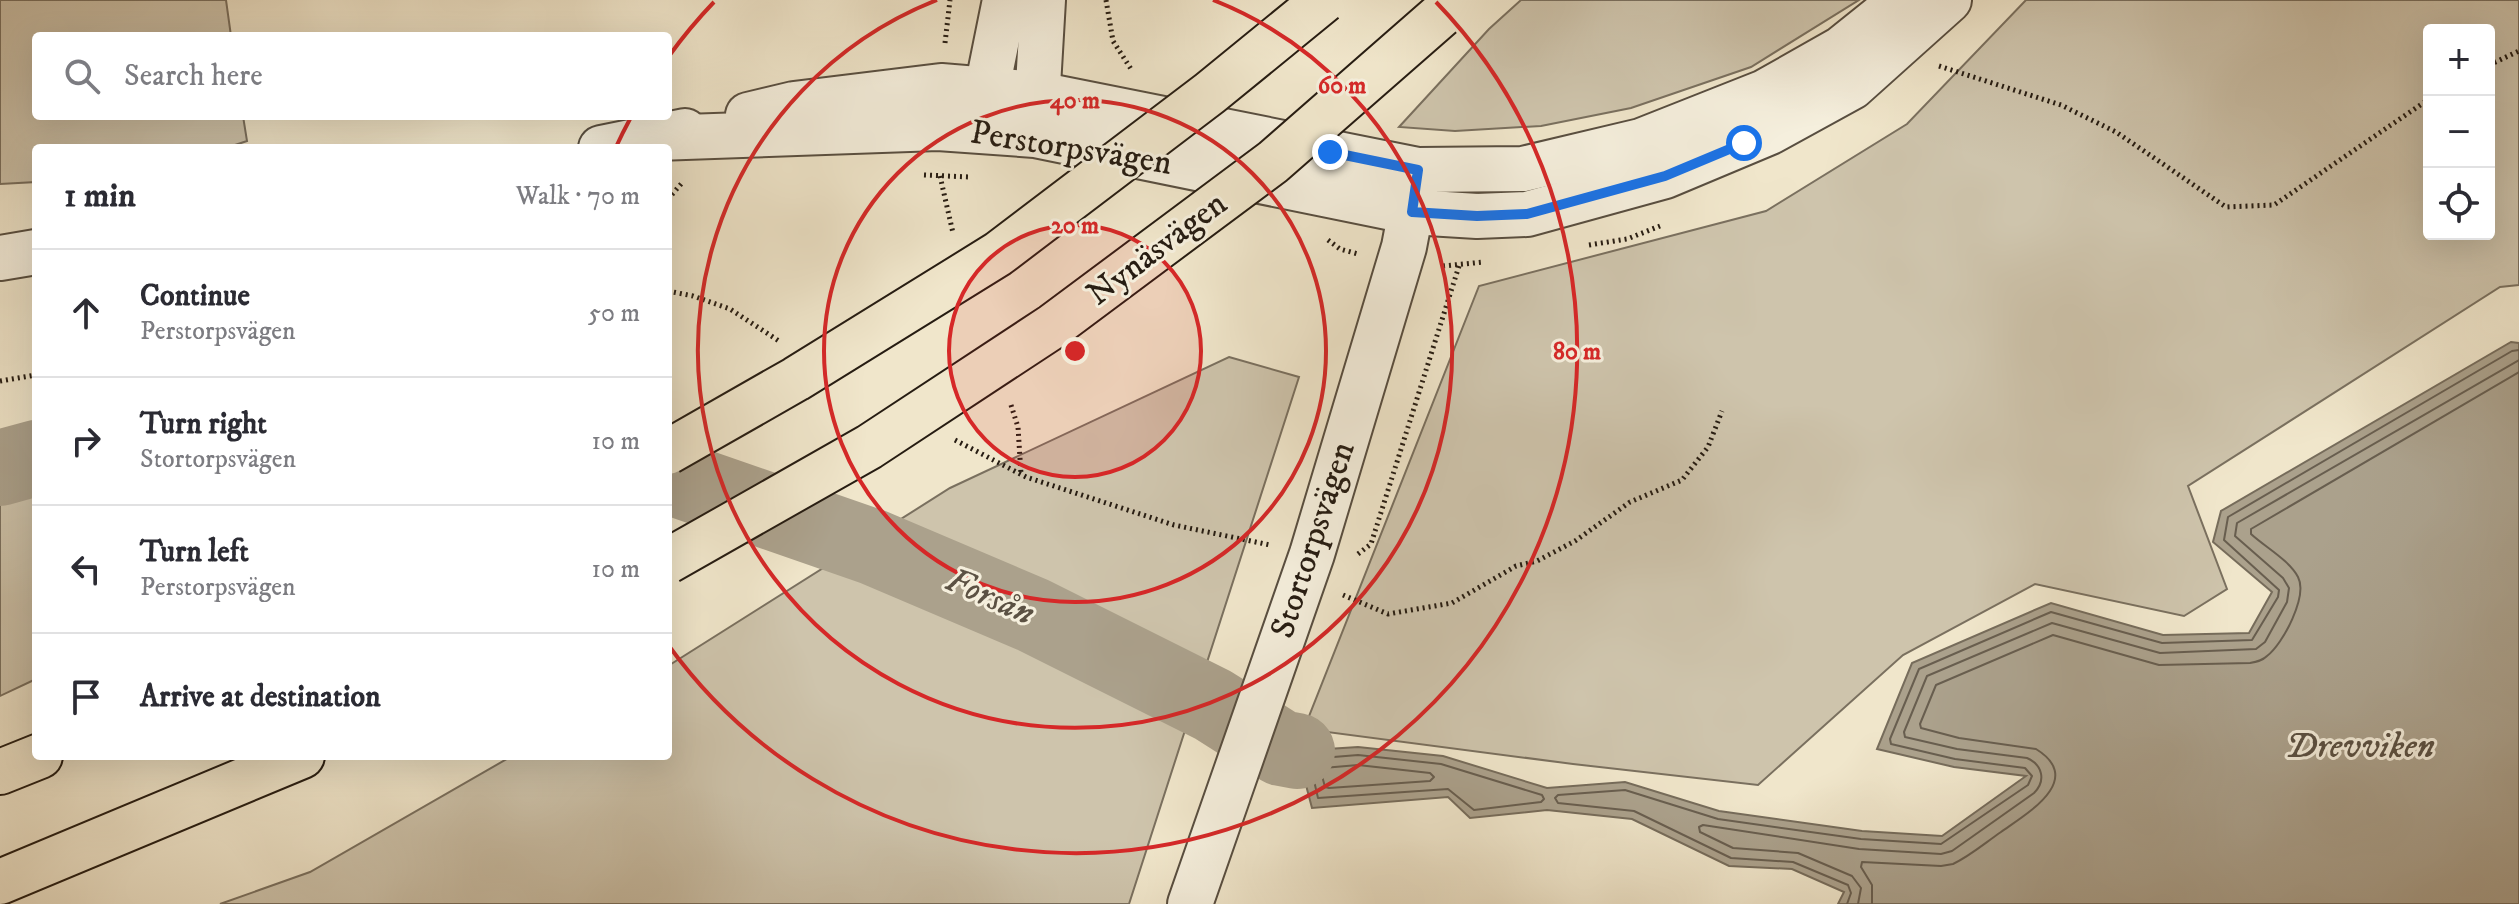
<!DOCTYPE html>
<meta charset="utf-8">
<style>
:root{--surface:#fff;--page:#f7f7f7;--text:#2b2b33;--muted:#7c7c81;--line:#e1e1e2}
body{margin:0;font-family:"IM FELL DW Pica",serif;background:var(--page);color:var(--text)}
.controls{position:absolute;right:24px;top:24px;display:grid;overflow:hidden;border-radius:8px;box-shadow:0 8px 32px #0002}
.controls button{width:72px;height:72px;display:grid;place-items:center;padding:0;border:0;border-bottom:2px solid var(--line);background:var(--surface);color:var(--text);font:40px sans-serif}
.stop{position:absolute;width:24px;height:24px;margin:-18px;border:6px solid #1a73e8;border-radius:50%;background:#fff}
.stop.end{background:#1a73e8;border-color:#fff;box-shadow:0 2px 8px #0008}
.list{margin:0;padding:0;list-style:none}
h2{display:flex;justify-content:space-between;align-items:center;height:104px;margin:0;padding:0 32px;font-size:34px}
h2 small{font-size:26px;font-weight:400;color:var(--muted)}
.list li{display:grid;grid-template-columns:52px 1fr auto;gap:24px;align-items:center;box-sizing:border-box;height:128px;padding:0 32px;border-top:2px solid var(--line)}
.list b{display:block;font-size:30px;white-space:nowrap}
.list p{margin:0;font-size:26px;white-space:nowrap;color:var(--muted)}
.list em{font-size:26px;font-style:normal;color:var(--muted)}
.icon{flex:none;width:44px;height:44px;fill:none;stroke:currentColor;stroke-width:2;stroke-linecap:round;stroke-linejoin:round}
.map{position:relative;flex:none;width:2519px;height:904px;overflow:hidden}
.search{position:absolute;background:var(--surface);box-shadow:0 8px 32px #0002;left:32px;top:32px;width:640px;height:88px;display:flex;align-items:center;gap:20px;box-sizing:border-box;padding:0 28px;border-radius:8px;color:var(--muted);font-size:30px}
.panel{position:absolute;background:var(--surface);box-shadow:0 8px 32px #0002;left:32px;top:144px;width:640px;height:616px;border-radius:8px}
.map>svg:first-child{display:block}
</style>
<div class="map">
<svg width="2519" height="904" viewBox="0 0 2519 904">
<rect width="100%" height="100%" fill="#f0e6cb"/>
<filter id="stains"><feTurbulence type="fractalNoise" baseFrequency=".0025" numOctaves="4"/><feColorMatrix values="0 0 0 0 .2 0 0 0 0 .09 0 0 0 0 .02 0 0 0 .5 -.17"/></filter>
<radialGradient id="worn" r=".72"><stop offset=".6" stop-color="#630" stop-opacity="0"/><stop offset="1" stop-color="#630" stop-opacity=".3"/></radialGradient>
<g fill="#cec4ac" stroke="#7a705f" stroke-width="2" fill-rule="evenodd">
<polygon points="0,0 226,0 231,36 36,36 36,116 243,116 247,141 226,148 36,148 36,182 0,184"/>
<polygon points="1521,0 1859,0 1751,67 1631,108 1541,126 1455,131 1399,127 1489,29"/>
<path d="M 2026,0 L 2519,0 L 2519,285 L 2500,287 L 2188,486 L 2227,589 L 2184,616 L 2035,584 L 1903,655 L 1758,785 L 1573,764 L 1304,729 L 1479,286 L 1766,211 L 1907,124 ZM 2489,30 L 2489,234 L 2429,234 L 2429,30 Z"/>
<polygon points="1229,357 1299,377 1129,904 220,904 310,872 512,756 668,756 668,666 950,488"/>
<polygon points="36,426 36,679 0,696 0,434"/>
</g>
<polygon fill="#aba18c" stroke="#766c5b" stroke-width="2" points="2511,342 2519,343 2519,904 1838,904 1844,892 1792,869 1729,866 1632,819 1547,810 1470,818 1448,797 1312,808 1297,751 1358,747 1443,756 1547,788 1625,782 1719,811 1862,831 1942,836 2026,776 1954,767 1877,749 1912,663 2051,603 2163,635 2249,633 2272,592 2213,542 2221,511"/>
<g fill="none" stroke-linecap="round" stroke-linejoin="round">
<g stroke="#685e4f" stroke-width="2">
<polygon points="1358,755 1441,764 1542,795 1544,799 1541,802 1474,810 1448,789 1318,798 1309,759"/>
<polygon points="1358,765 1430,773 1434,777 1430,781 1329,788 1325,787 1321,772 1323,768"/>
<polyline points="1847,904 1851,893 1848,885 1793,862 1731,858 1634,811 1558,803 1555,798 1558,795 1625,790 1718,819 1861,839 1941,844 2028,785 2032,776 2025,768 1955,759 1891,744 1890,739 1919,669 2051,612 2162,643 2252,640 2278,597 2279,590 2224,540 2228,517 2512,351 2519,350"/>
<path d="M 1858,904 L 1861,888 L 1852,876 L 1798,853 L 1733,848 L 1700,832 L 1699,827 L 1703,825 L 1859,849 L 1941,854 L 1952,851 L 2034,793 C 2046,781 2043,765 2027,758 L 1957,749 L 1905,737 L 1904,732 L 1927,676 L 2052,623 L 2160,653 L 2256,649 L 2265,642 L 2287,602 L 2289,588 L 2283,578 L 2235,536 L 2237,523 L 2519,360"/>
<path d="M 1872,904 L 1872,885 L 1861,867 L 1862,862 L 1941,866 L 1953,864 C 1970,856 1985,843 2001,832 C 2026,814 2086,780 2036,749 L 1959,738 L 1921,728 L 1920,724 L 1936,685 L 2053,635 L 2159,665 L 2250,663 C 2256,662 2262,661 2267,656 C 2283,644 2308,596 2298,577 C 2289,560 2265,547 2251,534 L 2251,529 L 2519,372"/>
</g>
<g stroke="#aba18c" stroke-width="76">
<polyline points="0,468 36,458"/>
<polyline points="668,476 873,547 1033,615 1213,705 1281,748 1297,751"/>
</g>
<g stroke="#584e40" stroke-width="48">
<g id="minor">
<polyline points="748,115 794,104 941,86 1038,94 1418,170 1523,169 1641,141 1765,92 1841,49 1902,0"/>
<polyline points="986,117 987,89 1005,0"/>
<polyline points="1036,120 1043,0"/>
<polyline points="657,138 938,128 1035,135 1412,212 1477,216 1527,214 1665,176 1770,132 1852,87 1949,0"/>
<polyline points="601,148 685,131"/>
<polyline points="0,258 36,252"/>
<polyline points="1190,904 1312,554 1404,247 1416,184"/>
</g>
</g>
<g stroke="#261c12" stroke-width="48">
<g id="motorway">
<polyline points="0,772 40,756"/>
<polyline points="0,882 302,756"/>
</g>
</g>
<g stroke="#261c12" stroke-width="5" stroke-dasharray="2 4" stroke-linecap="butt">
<polyline points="1106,0 1113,41 1131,69"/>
<polyline points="945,43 950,0"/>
<polyline points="2489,65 2519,51"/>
<polyline points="1939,66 2061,105 2116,132 2226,207 2274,205 2429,99"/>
<polyline points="924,175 970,177"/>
<polyline points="940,176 953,233"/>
<polyline points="668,199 682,183"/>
<polyline points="1328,240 1340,249 1358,254"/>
<polyline points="1589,245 1627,239 1660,226"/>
<polyline points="1443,266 1484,262"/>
<polyline points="668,291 693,296 730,309 779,341"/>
<polyline points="0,381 36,375"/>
<polyline points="1011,405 1018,427 1021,474"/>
<polyline points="955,440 1026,477 1174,525 1270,545"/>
<polyline points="1358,554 1371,544 1459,266"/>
<polyline points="1343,595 1388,614 1452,603 1516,566 1537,561 1575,541 1630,502 1682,480 1708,447 1722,411"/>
</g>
<use href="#minor" stroke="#f5efdd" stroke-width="44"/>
<use href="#motorway" stroke="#f0e6cb" stroke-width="44"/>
<g stroke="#261c12" stroke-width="48" stroke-linecap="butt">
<g id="motorway-bridge">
<polyline points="668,452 796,379 998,254 1210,93 1324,0"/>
<polyline points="668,561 869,447 1053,326 1273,162 1441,15"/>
</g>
</g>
<use href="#motorway-bridge" stroke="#f0e6cb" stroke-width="44"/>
</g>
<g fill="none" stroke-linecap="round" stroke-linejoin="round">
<polyline stroke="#1a73e8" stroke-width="10" points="1330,152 1418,170 1412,212 1477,216 1527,214 1665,176 1744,143"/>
</g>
<circle cx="1075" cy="351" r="126" fill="#d62828" fill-opacity=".12"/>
<g fill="none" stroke="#d62828" stroke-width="4">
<circle cx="1075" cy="351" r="126"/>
<circle cx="1075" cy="351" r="251"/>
<path d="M1213 0A377 377 0 1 1 937 0"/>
<path d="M616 147A502 502 0 0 1 630 119M669 56A502 502 0 0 1 714 2M1436 2A502 502 0 1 1 669 646"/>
</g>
<g text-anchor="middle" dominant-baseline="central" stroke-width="6" stroke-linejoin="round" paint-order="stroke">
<g font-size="34" fill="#261c12" stroke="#f5efdd">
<text transform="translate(1071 148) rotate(9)">Perstorpsvägen</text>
<text transform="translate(1157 249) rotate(-37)">Nynäsvägen</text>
<text transform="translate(1313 540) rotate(-72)">Stortorpsvägen</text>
</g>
<g font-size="36" font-style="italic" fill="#5b5143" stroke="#f5efdd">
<text transform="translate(990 597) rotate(24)">Forsån</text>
<text x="2360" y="746">Drevviken</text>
</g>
</g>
<circle cx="1075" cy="351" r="12" fill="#d62828" stroke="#f5efdd" stroke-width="4"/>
<g font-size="24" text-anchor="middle" font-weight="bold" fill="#d62828" stroke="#f5efdd" stroke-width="6" stroke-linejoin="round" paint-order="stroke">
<text x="1342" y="93">60 m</text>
<text x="1075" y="108">40 m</text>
<text x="1075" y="233">20 m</text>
<text x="1577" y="359">80 m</text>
</g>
<rect width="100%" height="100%" filter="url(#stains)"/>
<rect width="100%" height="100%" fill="url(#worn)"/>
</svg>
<div class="controls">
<button>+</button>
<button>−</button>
<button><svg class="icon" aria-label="locate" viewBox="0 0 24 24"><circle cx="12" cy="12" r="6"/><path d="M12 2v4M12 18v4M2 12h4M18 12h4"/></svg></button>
</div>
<div class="stop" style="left:1744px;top:143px"></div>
<div class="stop end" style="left:1330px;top:152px"></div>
<div class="search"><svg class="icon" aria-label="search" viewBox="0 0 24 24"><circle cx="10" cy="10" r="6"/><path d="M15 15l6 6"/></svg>Search here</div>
<section class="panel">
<h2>1 min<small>Walk · 70 m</small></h2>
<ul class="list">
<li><svg class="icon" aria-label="ahead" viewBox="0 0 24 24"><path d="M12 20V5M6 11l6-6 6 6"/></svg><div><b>Continue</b><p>Perstorpsvägen</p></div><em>50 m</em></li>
<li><svg class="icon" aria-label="right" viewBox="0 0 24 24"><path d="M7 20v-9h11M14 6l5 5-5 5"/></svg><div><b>Turn right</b><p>Stortorpsvägen</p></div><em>10 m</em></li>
<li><svg class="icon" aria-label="left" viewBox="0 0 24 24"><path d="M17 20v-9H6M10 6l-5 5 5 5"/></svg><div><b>Turn left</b><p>Perstorpsvägen</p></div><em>10 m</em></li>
<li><svg class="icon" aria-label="arrive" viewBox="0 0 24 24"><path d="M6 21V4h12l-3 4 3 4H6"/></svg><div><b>Arrive at destination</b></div></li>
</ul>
</section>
</div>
